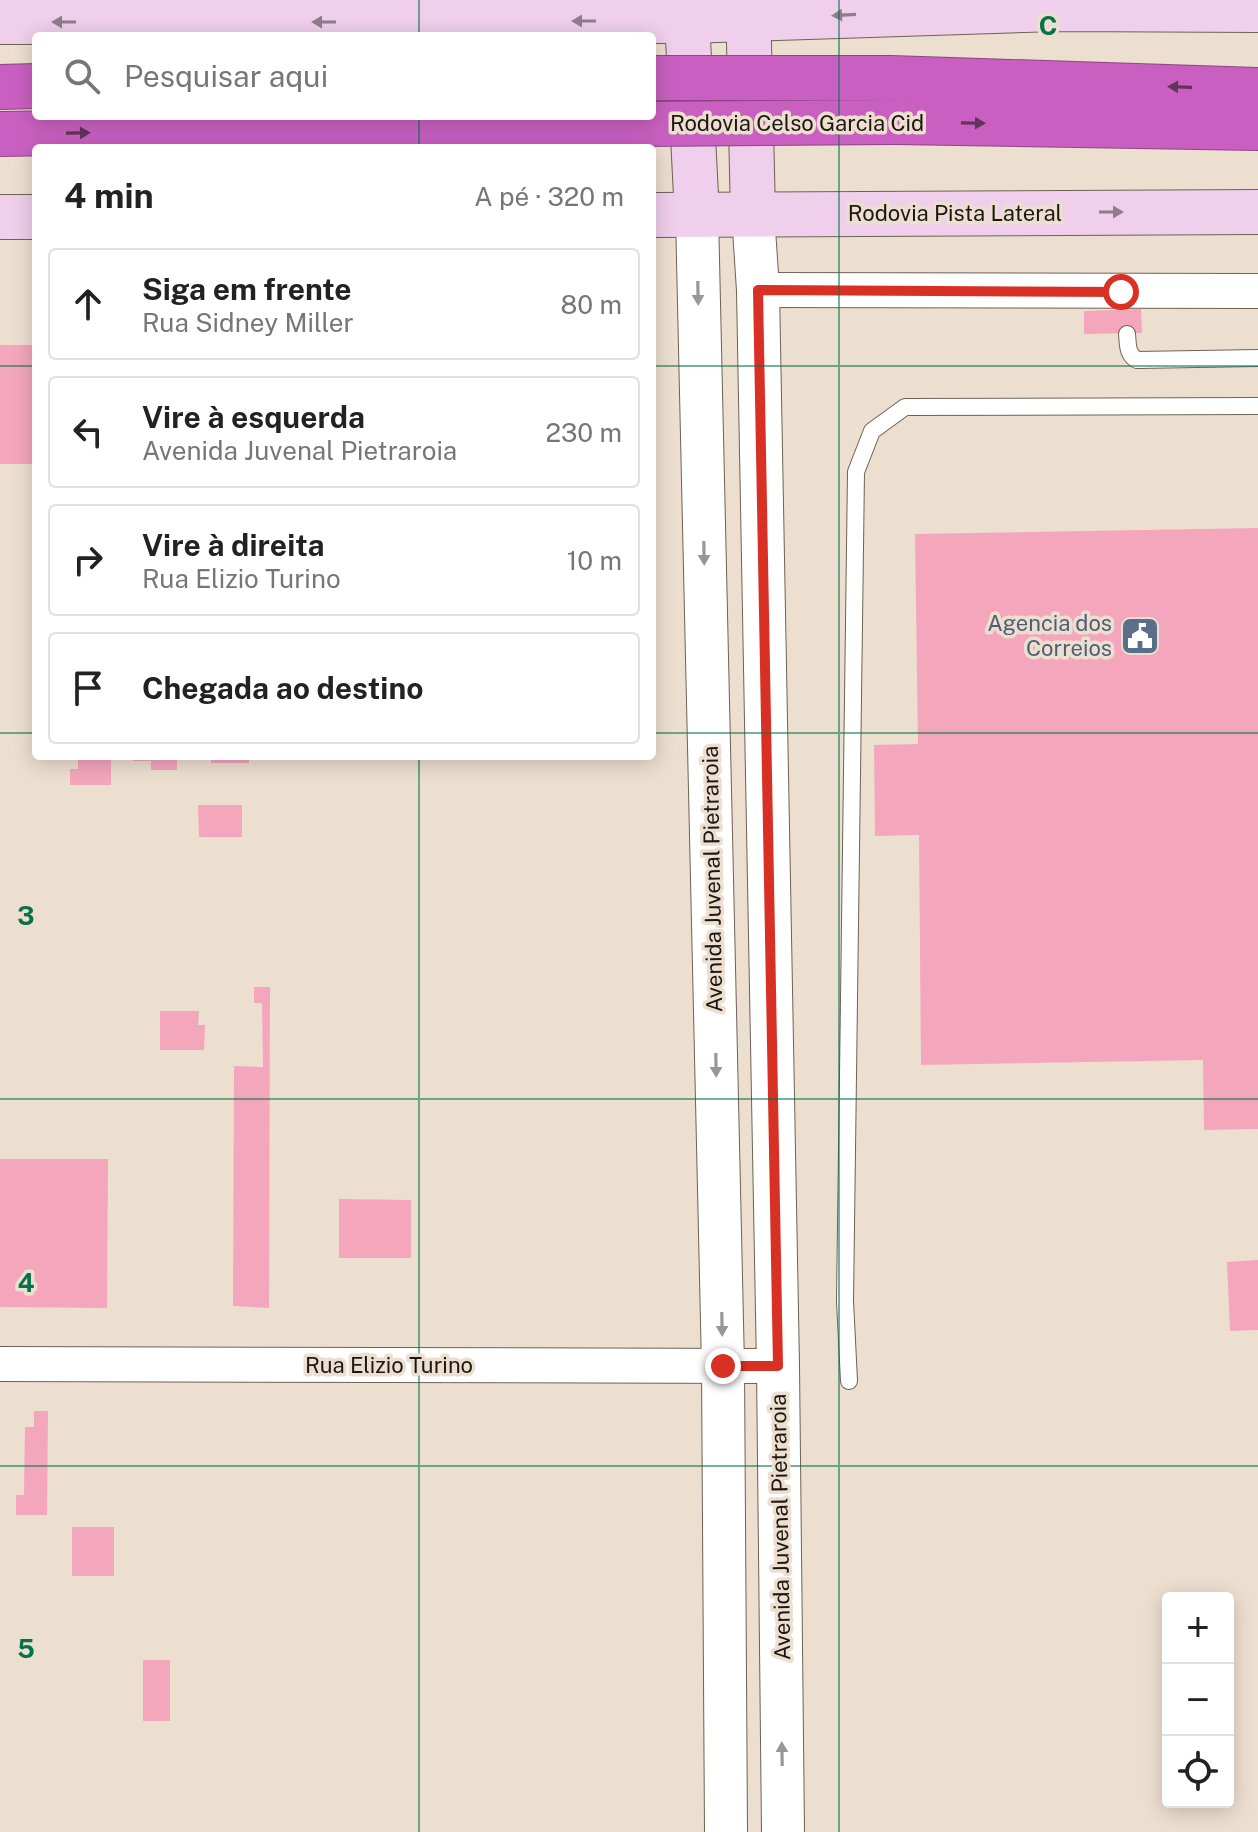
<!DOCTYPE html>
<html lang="pt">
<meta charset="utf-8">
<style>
:root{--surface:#fff;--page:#f2f2f2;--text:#222;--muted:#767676;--line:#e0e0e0}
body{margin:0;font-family:"Public Sans",sans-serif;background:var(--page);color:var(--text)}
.controls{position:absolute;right:24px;bottom:24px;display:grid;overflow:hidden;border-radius:8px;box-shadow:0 4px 20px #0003}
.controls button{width:72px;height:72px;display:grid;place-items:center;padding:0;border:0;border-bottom:2px solid var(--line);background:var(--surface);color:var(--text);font:40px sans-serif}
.stop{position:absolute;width:24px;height:24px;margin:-18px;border:6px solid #d93025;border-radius:50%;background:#fff}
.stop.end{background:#d93025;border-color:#fff;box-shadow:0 2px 8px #0008}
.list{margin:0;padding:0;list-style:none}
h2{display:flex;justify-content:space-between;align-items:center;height:104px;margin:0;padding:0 32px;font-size:34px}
h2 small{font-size:26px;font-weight:400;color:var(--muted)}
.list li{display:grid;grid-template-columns:52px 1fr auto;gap:24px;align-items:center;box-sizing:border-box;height:112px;margin:0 16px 16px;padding:0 16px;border:2px solid var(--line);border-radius:8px}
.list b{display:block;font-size:30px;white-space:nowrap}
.list p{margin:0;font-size:26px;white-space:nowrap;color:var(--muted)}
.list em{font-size:26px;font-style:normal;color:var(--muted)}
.icon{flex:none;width:44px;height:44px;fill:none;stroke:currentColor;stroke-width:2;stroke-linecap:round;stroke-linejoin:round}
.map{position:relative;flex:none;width:1258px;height:1832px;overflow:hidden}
.search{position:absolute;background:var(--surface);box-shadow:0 4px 20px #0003;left:32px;top:32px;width:624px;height:88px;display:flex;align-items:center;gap:20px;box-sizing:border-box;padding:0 28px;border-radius:8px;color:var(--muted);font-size:30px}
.panel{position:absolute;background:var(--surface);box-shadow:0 4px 20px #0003;left:32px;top:144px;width:624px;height:616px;border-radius:8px}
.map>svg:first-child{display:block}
</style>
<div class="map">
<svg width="1258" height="1832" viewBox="0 0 1258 1832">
<rect width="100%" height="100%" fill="#eddfd0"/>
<g fill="#f4a6bd">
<polygon points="1141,309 1142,333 1084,334 1084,311"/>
<rect x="0" y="345" width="34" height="119"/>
<polygon points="1258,528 1258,1129 1204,1130 1203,1060 921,1065 919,835 875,836 874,745 918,744 915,534"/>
<polygon points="78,756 111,756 111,785 70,785 70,769 78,769"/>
<polygon points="133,756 177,756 177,770 151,770 151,761 133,761"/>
<rect x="211" y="756" width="38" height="7"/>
<polygon points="198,805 242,805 242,837 199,837"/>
<polygon points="254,987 270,987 269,1308 233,1306 234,1066 263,1067 262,1003 254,1003"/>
<polygon points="160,1011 199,1011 198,1025 205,1025 204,1050 160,1050"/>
<polygon points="0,1159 108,1159 107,1308 0,1307"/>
<polygon points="339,1199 411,1200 411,1258 339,1258"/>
<polygon points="1258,1260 1258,1330 1230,1331 1227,1262"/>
<polygon points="34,1411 48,1411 47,1515 16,1515 16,1495 24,1495 25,1427 34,1427"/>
<rect x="72" y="1527" width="42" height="49"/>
<rect x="143" y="1660" width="27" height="61"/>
</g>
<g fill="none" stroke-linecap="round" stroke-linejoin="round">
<g stroke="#6e6255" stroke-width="18">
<g id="service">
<path d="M 1127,334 C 1128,344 1127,355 1137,360 L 1258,358"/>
<polyline points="849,1381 845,1301 856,472 872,431 905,407 1258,406"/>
</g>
</g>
<g stroke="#6e6255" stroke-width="36">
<g id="minor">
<polyline points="758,290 1258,291"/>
<polyline points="0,1364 778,1366"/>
</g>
</g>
<g stroke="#6e6255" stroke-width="44">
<g id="tertiary">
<polyline points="753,214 758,290 778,1366 783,1832"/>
<polyline points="697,215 723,1366 726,1832"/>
</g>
</g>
<g stroke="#6e6255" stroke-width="46">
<g id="secondary">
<polyline points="686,0 697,215"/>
<polyline points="748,0 753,214"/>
<polyline points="0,22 687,21 1057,9 1258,10"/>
<polyline points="652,215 1258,212"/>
<polyline points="0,217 36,217"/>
</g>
</g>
<g stroke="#8c4684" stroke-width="46">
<g id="motorway">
<polyline points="891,78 1258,90"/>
<polyline points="0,87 36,86"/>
<polyline points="895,122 1258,128"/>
<polyline points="0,134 531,125"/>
</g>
</g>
<use href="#service" stroke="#fff" stroke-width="16"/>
<use href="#minor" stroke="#fff" stroke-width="34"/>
<use href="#tertiary" stroke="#fff" stroke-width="42"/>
<use href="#secondary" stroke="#efcfec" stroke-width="44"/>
<use href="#motorway" stroke="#c960c1" stroke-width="44"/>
<g stroke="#8c4684" stroke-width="46" stroke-linecap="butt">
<g id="motorway-bridge">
<polyline points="652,78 891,78"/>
<polyline points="531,125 895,122"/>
</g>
</g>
<use href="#motorway-bridge" stroke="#c960c1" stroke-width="44"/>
</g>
<defs><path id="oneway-solid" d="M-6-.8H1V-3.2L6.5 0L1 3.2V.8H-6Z" transform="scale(2)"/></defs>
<g fill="#907c8a">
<use href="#oneway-solid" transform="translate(844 15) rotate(177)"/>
<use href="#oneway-solid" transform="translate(584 21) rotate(180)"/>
<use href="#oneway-solid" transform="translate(64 22) rotate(180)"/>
<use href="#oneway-solid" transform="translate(324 22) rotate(180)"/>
<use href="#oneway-solid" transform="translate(1111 212)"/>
</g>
<g fill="#613458">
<use href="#oneway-solid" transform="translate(1180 87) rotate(-178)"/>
<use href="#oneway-solid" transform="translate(973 123) rotate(1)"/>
<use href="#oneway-solid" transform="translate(78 133) rotate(-1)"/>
</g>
<g fill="#999794">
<use href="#oneway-solid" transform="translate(698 293) rotate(89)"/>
<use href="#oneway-solid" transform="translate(704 553) rotate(89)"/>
<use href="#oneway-solid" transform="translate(716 1065) rotate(89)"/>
<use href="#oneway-solid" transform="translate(722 1324) rotate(89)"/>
<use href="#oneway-solid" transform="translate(782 1754) rotate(-91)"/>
</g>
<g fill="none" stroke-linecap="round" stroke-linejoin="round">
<polyline stroke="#d93025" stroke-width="10" points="723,1366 778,1366 758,290 1121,292"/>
</g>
<path fill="none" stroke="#04724a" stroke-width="2" stroke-opacity="0.55" d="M 419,0 L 419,36M 839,0 L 839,1832M 419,116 L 419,148M 0,366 L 36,366M 652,366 L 1258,366M 0,733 L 36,733M 652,733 L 1258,733M 419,756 L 419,1832M 0,1099 L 1258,1099M 0,1466 L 1258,1466"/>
<defs>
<g id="civic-square" transform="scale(2)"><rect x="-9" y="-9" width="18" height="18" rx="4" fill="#5c6f8a" stroke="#eddfd0"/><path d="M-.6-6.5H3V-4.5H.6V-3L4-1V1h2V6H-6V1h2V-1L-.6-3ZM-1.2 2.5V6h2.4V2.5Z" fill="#fff"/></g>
</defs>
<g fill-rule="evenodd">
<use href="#civic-square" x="1140" y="636"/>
</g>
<g text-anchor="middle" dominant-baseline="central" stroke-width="7" stroke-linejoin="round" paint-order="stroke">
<g font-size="22" fill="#1c1712" stroke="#eddfd0">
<text x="797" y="123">Rodovia Celso Garcia Cid</text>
<text x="955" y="213">Rodovia Pista Lateral</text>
<text transform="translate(712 879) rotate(-91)">Avenida Juvenal Pietraroia</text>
<text x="389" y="1365">Rua Elizio Turino</text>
<text transform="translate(780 1527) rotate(-91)">Avenida Juvenal Pietraroia</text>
</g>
<g font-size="22" fill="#4e5e75" stroke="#eddfd0" text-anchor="end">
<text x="1112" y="623">Agencia dos<tspan x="1112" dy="25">Correios</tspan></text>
</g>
</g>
<g font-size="26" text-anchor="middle" font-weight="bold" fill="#04724a" stroke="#eddfd0" stroke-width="7" stroke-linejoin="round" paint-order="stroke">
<text x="1048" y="35">C</text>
<text x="26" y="925">3</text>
<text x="26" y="1292">4</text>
<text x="26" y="1658">5</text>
</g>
</svg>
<div class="controls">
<button>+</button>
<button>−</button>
<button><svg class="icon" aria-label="locate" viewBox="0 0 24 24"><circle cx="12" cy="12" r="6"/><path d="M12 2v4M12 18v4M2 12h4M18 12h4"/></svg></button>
</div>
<div class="stop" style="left:1121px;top:292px"></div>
<div class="stop end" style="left:723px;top:1366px"></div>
<div class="search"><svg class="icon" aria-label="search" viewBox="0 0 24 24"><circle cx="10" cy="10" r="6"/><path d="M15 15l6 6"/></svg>Pesquisar aqui</div>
<section class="panel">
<h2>4 min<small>A pé · 320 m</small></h2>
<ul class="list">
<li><svg class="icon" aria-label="ahead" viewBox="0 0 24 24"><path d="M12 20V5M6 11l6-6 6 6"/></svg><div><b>Siga em frente</b><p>Rua Sidney Miller</p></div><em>80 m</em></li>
<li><svg class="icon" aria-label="left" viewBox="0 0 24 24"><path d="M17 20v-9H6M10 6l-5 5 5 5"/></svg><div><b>Vire à esquerda</b><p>Avenida Juvenal Pietraroia</p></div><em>230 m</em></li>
<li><svg class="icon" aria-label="right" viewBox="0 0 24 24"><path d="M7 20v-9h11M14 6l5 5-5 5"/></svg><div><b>Vire à direita</b><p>Rua Elizio Turino</p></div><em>10 m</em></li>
<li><svg class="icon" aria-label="arrive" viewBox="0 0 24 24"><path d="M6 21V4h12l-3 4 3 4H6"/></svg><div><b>Chegada ao destino</b></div></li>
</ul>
</section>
</div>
